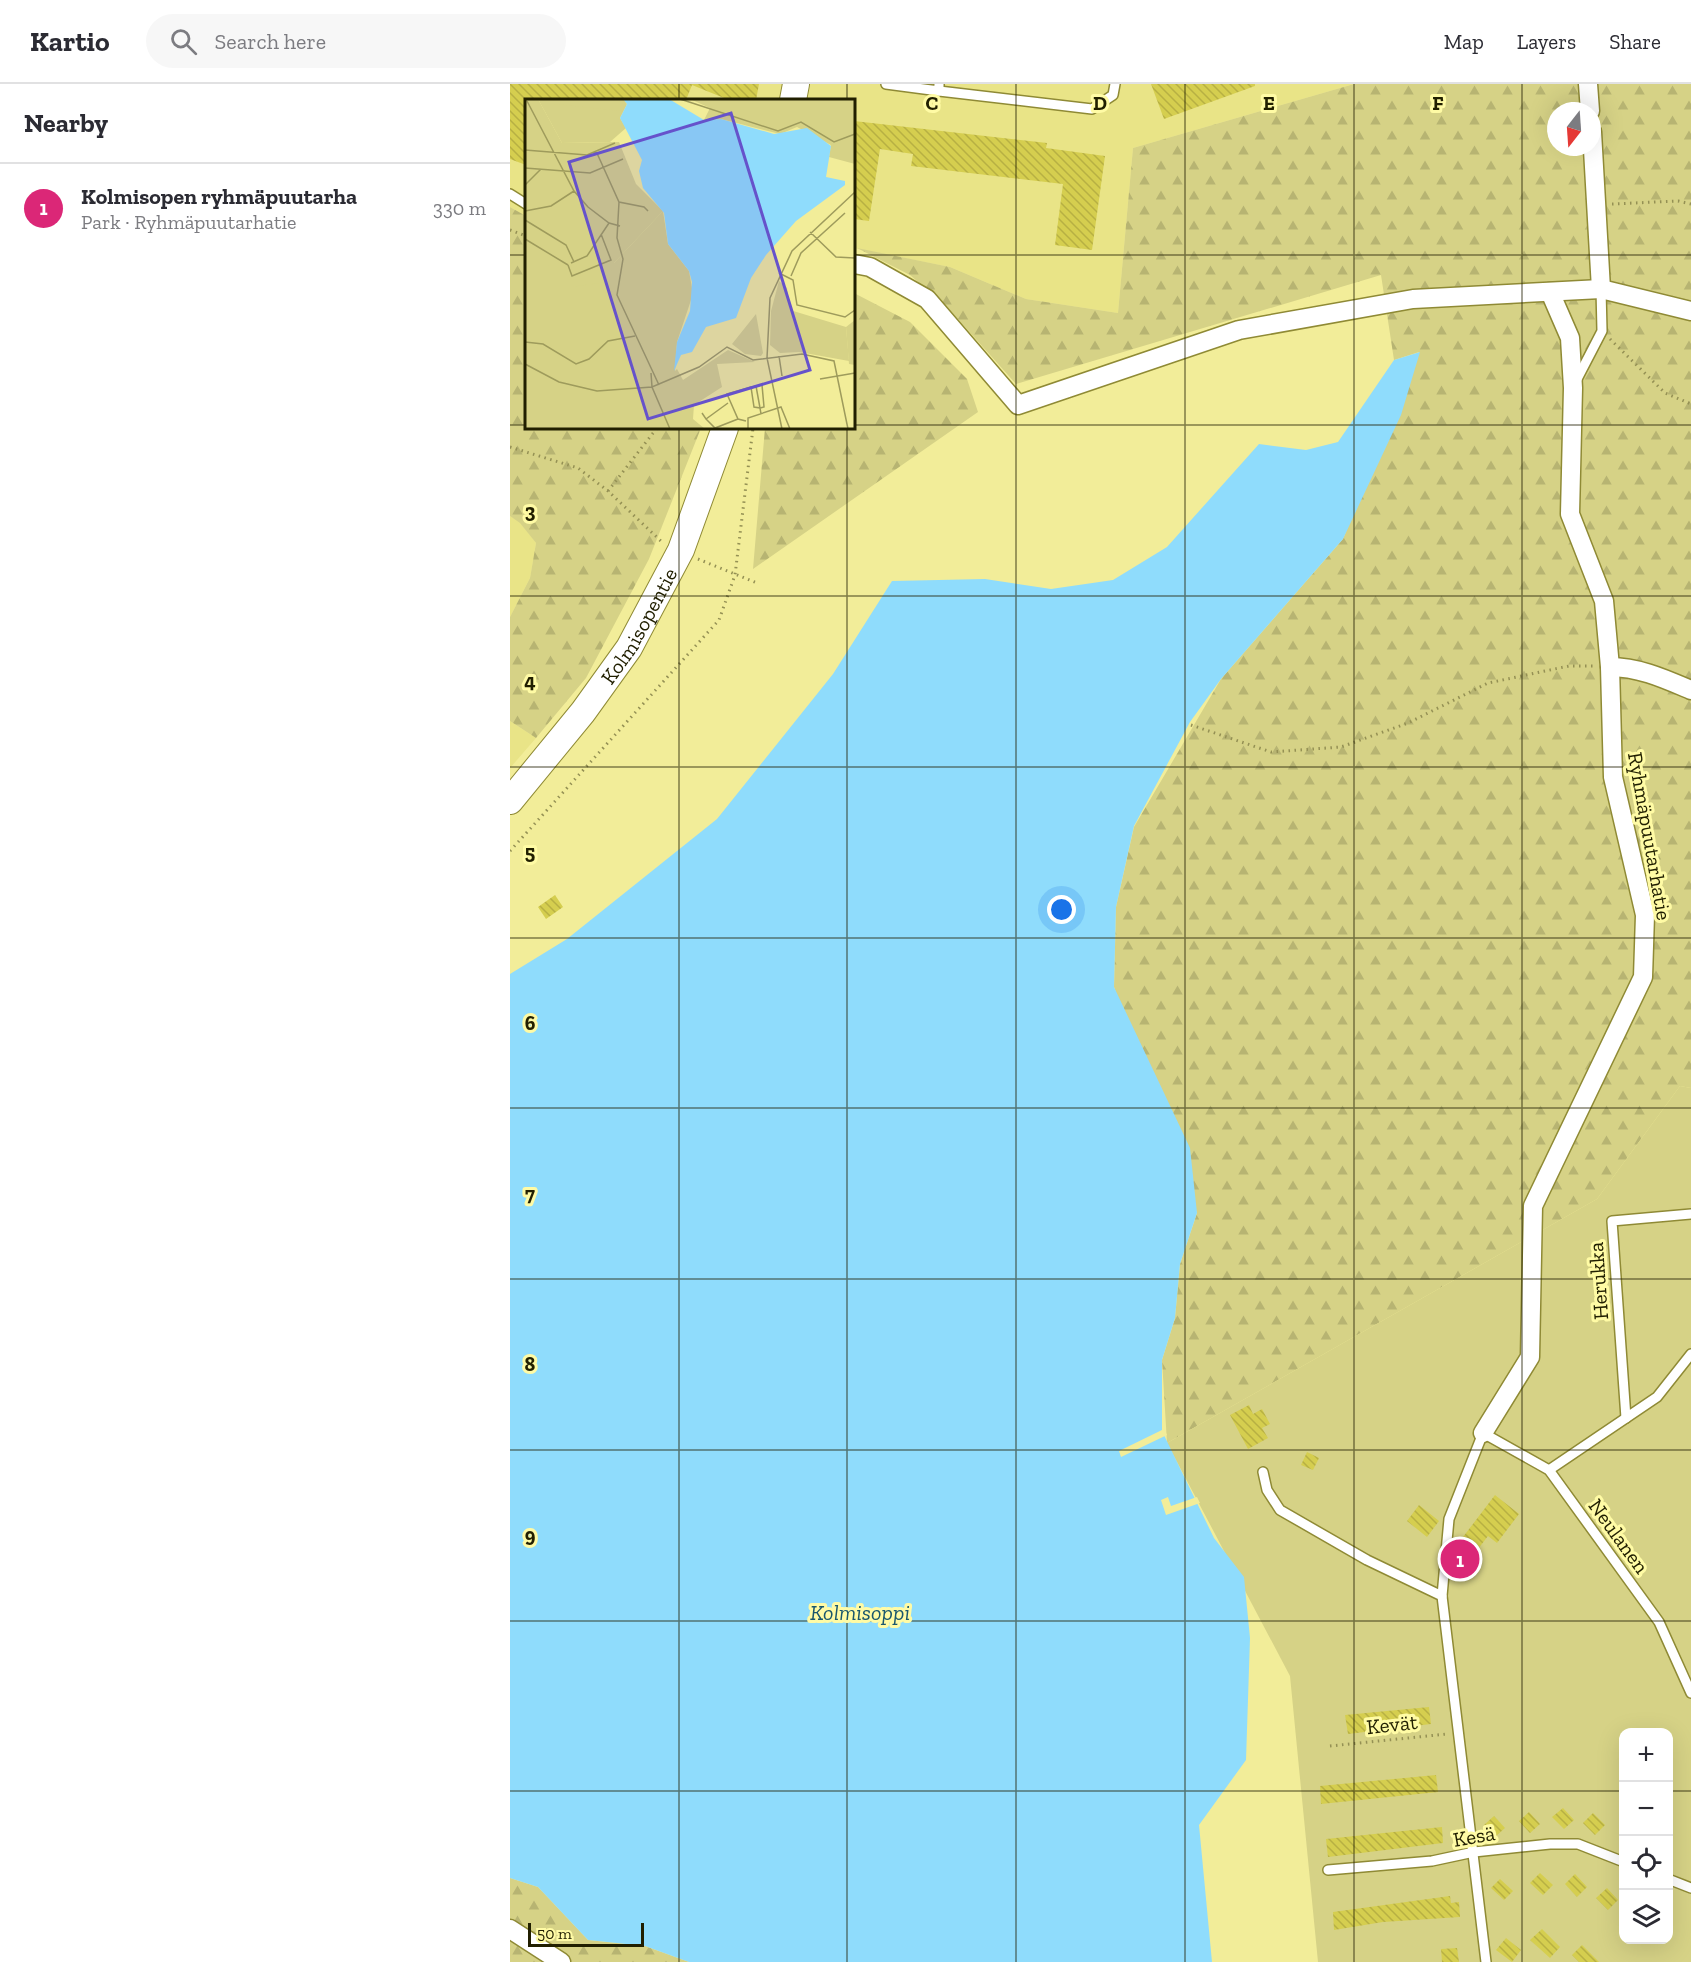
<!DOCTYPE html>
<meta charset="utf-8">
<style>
:root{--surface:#fff;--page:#f7f7f7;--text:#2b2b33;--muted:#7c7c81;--line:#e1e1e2;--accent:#db2777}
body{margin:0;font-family:"Zilla Slab",serif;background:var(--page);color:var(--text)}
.controls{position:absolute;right:18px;bottom:18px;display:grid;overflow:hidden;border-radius:12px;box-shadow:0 6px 24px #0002}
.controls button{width:54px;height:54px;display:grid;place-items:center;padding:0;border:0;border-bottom:2px solid var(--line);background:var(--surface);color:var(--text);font:30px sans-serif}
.compass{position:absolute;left:1037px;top:18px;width:54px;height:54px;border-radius:50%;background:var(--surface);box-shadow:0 6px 24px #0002;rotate:197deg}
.scale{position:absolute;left:18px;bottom:15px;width:116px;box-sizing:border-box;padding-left:6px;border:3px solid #211f00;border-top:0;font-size:16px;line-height:21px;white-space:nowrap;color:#211f00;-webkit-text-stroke:4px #fffba5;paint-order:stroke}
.you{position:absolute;left:552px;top:826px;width:21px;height:21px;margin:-15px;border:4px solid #fff;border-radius:50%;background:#1a73e8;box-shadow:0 0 0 9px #1a73e833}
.badge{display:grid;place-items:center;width:39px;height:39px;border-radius:50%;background:var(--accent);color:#fff;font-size:20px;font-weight:700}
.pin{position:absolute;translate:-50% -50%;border:3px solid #fff;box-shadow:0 2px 6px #0006}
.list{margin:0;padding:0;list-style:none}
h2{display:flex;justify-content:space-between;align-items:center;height:78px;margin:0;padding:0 24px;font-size:26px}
h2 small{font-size:20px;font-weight:400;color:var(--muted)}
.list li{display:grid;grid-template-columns:39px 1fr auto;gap:18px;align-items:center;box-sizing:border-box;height:90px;padding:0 24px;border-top:2px solid var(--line)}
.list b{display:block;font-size:22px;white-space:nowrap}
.list p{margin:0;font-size:20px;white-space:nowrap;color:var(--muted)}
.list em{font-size:20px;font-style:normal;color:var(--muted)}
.icon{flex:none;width:33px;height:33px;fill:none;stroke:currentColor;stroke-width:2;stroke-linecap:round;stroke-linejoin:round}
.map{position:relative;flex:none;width:1181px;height:1878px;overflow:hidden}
header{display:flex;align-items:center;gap:36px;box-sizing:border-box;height:84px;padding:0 30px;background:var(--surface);border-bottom:2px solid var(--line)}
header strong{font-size:28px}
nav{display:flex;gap:33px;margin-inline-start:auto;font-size:21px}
.search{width:420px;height:54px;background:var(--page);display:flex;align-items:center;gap:15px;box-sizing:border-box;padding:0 21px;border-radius:33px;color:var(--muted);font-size:22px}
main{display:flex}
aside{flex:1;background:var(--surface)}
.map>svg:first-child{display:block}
</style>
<header>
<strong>Kartio</strong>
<div class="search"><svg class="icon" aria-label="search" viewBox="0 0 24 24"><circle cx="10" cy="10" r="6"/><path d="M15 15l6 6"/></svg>Search here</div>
<nav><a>Map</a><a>Layers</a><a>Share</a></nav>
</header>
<main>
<aside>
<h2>Nearby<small></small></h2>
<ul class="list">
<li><span class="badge">1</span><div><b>Kolmisopen ryhmäpuutarha</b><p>Park · Ryhmäpuutarhatie</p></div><em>330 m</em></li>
</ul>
</aside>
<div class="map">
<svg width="1181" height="1878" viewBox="0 0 1181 1878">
<defs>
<pattern id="forest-firs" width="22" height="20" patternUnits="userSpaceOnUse" patternTransform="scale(1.5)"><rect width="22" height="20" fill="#d6d286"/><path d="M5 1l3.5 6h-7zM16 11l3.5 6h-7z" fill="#b7b472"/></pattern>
<pattern id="building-back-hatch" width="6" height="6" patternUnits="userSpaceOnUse" patternTransform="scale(1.5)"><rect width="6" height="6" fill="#d5ce4f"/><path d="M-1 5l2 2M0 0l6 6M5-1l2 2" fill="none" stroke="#b7b043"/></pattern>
</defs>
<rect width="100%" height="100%" fill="#f2ed99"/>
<g fill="#e9e487">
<polygon points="0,0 844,0 623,64 608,229 516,215 440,183 344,164 344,16 16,16 16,132 0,123"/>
<polygon points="0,432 10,438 26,459 20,494 0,533"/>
<polygon points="0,637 26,654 0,684"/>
</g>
<g fill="url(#forest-firs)" fill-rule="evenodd">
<path d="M 844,0 L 1181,0 L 1181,1004 L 1170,1002 L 1087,1115 L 657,1359 L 652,1276 L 665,1234 L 670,1180 L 687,1129 L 604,903 L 606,823 L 624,743 L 711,595 L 833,455 L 909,268 L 884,276 L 871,191 L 506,300 L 438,224 L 400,191 L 347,164 L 440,183 L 516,215 L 608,229 L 623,64 ZM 1046,27 L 1082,27 L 1082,63 L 1046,63 Z"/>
<polygon points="0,123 16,132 16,344 191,344 139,475 76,594 26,654 0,637 0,533 20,494 26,459 10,439 0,432"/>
<polygon points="344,209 400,238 457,295 468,328 243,485 255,344 344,344"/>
<polygon points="0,1794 28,1803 78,1856 135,1862 179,1878 0,1878"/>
</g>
<path fill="#d6d286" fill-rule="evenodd" d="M 1170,1002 L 1181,1004 L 1181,1878 L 808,1878 L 780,1592 L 657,1359 L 1087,1115 ZM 1114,1648 L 1158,1648 L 1158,1856 L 1114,1856 Z"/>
<polygon fill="#8fdcfc" points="910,268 891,331 833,455 711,595 680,638 624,742 606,823 604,903 680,1064 687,1129 670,1180 665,1234 652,1276 652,1347 704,1454 734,1493 740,1554 736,1676 689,1741 702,1878 179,1878 135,1862 78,1856 28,1803 0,1794 0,890 57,855 207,735 323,590 382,497 475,495 541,505 603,496 657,463 749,360 796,366 828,358 884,276"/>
<g fill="#f2ed99">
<polygon points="654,1345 657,1351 611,1373 609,1367"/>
<polygon points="658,1413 661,1422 687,1413 690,1419 656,1431 651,1416"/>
</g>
<g fill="url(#building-back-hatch)">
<polygon points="0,0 249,0 246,16 219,16 182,1 176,16 16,16 16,81 0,75"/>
<polygon points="641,0 745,0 745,2 654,35"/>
<polygon points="344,37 537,59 536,64 595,72 582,166 545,161 553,100 401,82 403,70 370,65 359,137 344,135"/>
<polygon points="45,811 53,823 36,835 28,823"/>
<polygon points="739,1321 743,1330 752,1325 760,1340 752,1344 758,1354 738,1365 720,1331"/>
<polygon points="797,1368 809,1374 803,1386 791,1381"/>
<polygon points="985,1411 1009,1430 987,1459 978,1452 968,1465 953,1453"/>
<polygon points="909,1421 929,1437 917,1453 897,1437"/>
<polygon points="919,1623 921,1640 838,1650 835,1631"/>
<polygon points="926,1691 928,1708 811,1720 810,1702"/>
<polygon points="1053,1724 1064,1736 1054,1745 1042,1733"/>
<polygon points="1019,1728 1030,1740 1020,1749 1009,1737"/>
<polygon points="1083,1729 1095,1741 1085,1751 1073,1739"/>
<polygon points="984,1732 995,1744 985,1753 974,1741"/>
<polygon points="932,1743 933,1759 818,1773 816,1755"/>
<polygon points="1030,1789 1043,1801 1033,1811 1020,1799"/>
<polygon points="1065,1790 1077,1803 1067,1813 1055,1800"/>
<polygon points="990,1795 1003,1807 994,1816 981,1804"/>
<polygon points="1097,1804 1108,1816 1098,1826 1086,1814"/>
<polygon points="940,1812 941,1819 949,1818 950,1833 873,1838 824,1846 823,1828"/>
<polygon points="1032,1845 1050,1863 1040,1874 1020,1856"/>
<polygon points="996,1854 1011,1866 1002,1878 986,1866"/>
<polygon points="1072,1861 1089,1878 1069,1878 1062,1871"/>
<polygon points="947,1864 949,1878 932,1878 931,1865"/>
</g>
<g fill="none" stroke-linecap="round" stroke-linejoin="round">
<g stroke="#8f8a35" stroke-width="12">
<g id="service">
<polyline points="376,0 429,7 429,0"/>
<polyline points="429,7 582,25 603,11 605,0"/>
<polyline points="0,110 16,120"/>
<polyline points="1065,299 1092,247 1091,205"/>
<polyline points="1116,1334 1102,1137 1181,1130"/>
<polyline points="1039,1386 1147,1313 1181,1270"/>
<polyline points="753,1388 757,1406 770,1426 857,1476 932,1512 976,1878"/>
<polyline points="932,1512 939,1435 973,1349 1039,1386 1149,1538 1181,1609"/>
<polyline points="818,1786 922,1777 964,1768 1040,1760 1068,1760 1114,1778"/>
<polyline points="1158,1795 1181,1804"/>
</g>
</g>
<g stroke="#8f8a35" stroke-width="21">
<g id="minor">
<polyline points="1078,0 1080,27"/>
<polyline points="1082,48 1091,205"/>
<polyline points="344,180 360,183 417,215 508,321 729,246 903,215 1091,205 1181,227"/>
<path d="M 1100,583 C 1129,583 1155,595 1181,606"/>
<polyline points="973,1349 1020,1273 1023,1122 1133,893 1135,831 1103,693 1100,583 1094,517 1060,430 1063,304 1060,254 1040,208"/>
<polyline points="0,1845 51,1878"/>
</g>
</g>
<g stroke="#8f8a35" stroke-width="28">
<g id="secondary">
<polyline points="283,16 286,0"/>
<path id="s1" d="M 0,717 L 73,628 L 119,564 L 171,466 L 215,344"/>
</g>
</g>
<g stroke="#949054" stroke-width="3" stroke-dasharray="1.5 4.5" stroke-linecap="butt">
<polyline points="1102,120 1168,117 1181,120"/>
<polyline points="0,146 16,152"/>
<polyline points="1100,255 1155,309 1181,320"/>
<polyline points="0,363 68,384 98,407 153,459"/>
<polyline points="98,407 147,344"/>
<polyline points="188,475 247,499"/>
<polyline points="681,641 761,668 831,663 898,639 978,599 1059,582 1084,582"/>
<polyline points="0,767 209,536 225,491 243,344"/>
<polyline points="820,1662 937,1650"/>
</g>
<use href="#service" stroke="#fff" stroke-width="9"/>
<use href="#minor" stroke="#fff" stroke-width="18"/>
<use href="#secondary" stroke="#fff" stroke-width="26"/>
</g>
<path fill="none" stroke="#211f00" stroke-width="1.5" stroke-opacity="0.55" d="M 169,0 L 169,16M 337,0 L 337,16M 506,0 L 506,1878M 675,0 L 675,1878M 844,0 L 844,1878M 1012,0 L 1012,1878M 0,171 L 16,171M 344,171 L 1181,171M 0,341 L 16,341M 344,341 L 1181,341M 169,344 L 169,1878M 337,344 L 337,1878M 0,512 L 1181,512M 0,683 L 1181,683M 0,854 L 1181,854M 0,1024 L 1181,1024M 0,1195 L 1181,1195M 0,1366 L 1181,1366M 0,1537 L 1181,1537M 0,1707 L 1114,1707M 1158,1707 L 1181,1707"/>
<g text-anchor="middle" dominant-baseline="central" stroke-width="6" stroke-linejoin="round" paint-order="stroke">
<g font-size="21" fill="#211f00" stroke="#fffba5">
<text stroke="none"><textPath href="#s1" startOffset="218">Kolmisopentie</textPath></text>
<text transform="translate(1140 752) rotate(80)">Ryhmäpuutarhatie</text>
<text transform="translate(1088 1197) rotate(-94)">Herukka</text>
<text transform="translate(1109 1452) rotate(54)">Neulanen</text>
<text transform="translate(882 1640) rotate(-6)">Kevät</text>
<text transform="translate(964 1752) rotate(-10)">Kesä</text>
</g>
<g font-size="22" font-style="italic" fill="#1a576d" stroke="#fffba5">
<text x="350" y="1528">Kolmisoppi</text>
</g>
</g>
<g transform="translate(15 15)">
<rect width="330" height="330" fill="#f2ed99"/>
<path d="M 330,221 L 330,266 L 324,265 L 321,228 Z" fill="#d6d286"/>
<path d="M 13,0 L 98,0 L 102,5 L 95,19 L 101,29 L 85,43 L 37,44 ZM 165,0 L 330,0 L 330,65 L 304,58 L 306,46 L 272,28 L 255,35 L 196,20 L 179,21 L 185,9 ZM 138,112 L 143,145 L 164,172 L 168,195 L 152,243 L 150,272 L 152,270 L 158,281 L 203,251 L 230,263 L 192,265 L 197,288 L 169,306 L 168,320 L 180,330 L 0,330 L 0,143 L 89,164 ZM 254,182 L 262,189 L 265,211 L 321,228 L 324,262 L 274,253 L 255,254 L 245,246 L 246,212 ZM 231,215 L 238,254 L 236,257 L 220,255 L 207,245 Z" fill="#d6d286"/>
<path d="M 13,0 L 37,44 L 94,43 L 111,85 L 138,112 L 89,164 L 82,183 L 46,188 L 0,144 L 0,1 ZM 28,0 L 91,0 L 101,7 L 97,12 L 29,5 Z" fill="#d6d286"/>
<path d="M 98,0 L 144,0 L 179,21 L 196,20 L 249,35 L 282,29 L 306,47 L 301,78 L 320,82 L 320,86 L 271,122 L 241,156 L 226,179 L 211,219 L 181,228 L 167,253 L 156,256 L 149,272 L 152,243 L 165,212 L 167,183 L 164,172 L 143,145 L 139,114 L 118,89 L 114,72 L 117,61 L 95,19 L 102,5 Z" fill="#8fdcfc"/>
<path fill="none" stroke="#9e9b5c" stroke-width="1.5" d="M 155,0 L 253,32 L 276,23 L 309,43 L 330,35M 2,2 L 49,92 L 63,108 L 84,124 L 95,127M 0,51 L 62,56 L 90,44M 71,52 L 94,103 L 119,108 L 123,112M 0,69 L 65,74 L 98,60M 0,86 L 16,70M 94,103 L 92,139 L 98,160 L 92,196 L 134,286M 0,112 L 26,107 L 49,92M 0,121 L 41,146 L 49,163M 285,133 L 311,158 L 330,159M 0,140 L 43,166M 46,164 L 62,157 L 84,124M 43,166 L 47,177 L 86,161 L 76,135M 254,174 L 268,181 L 272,206 L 320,218 L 330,211M 266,177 L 276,154 L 320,114M 0,243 L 18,245 L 51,265 L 64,260 L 83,242 L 110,237M 254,257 L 257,277M 0,265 L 34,283 L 72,292 L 127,288 L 174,268 L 202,248 L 228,261 L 277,255 L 309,262 L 323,330M 126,274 L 127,288 L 145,330M 295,280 L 330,274M 231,287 L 235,309M 235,309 L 239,308 L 237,286 L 226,288 L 229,308 L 235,309 L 236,315M 177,314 L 181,320 L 203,304M 181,320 L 190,329 L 213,320M 221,322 L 213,320 L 202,295 L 226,288M 223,330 L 223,319 L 256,308 L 265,330M 257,330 L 242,259 L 245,199 L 267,152 L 330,93"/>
<path fill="#6652cb" fill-opacity="0.15" stroke="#6652cb" stroke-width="3" d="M 206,14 L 285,271 L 123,320 L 44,63 Z"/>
<rect width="330" height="330" fill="none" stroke="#211f00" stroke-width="3"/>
</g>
<g font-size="20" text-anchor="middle" font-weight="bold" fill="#211f00" stroke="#fffba5" stroke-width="6" stroke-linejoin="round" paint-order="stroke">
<text x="422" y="26">C</text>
<text x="590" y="26">D</text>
<text x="759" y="26">E</text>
<text x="928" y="26">F</text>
<text x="20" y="434">3</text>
<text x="20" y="604">4</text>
<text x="20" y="775">5</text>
<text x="20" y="946">6</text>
<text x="20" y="1117">7</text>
<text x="20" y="1287">8</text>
<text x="20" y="1458">9</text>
</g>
</svg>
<div class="controls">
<button>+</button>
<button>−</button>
<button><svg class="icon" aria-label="locate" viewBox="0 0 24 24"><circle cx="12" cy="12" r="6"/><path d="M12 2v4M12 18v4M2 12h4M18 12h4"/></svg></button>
<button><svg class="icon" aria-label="layers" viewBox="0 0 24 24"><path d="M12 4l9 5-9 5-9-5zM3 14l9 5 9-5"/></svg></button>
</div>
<svg class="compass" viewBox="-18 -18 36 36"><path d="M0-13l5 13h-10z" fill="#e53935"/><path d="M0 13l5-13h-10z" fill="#7c7c81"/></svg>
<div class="scale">50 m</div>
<div class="you"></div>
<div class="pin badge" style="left:950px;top:1475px">1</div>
</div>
</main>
